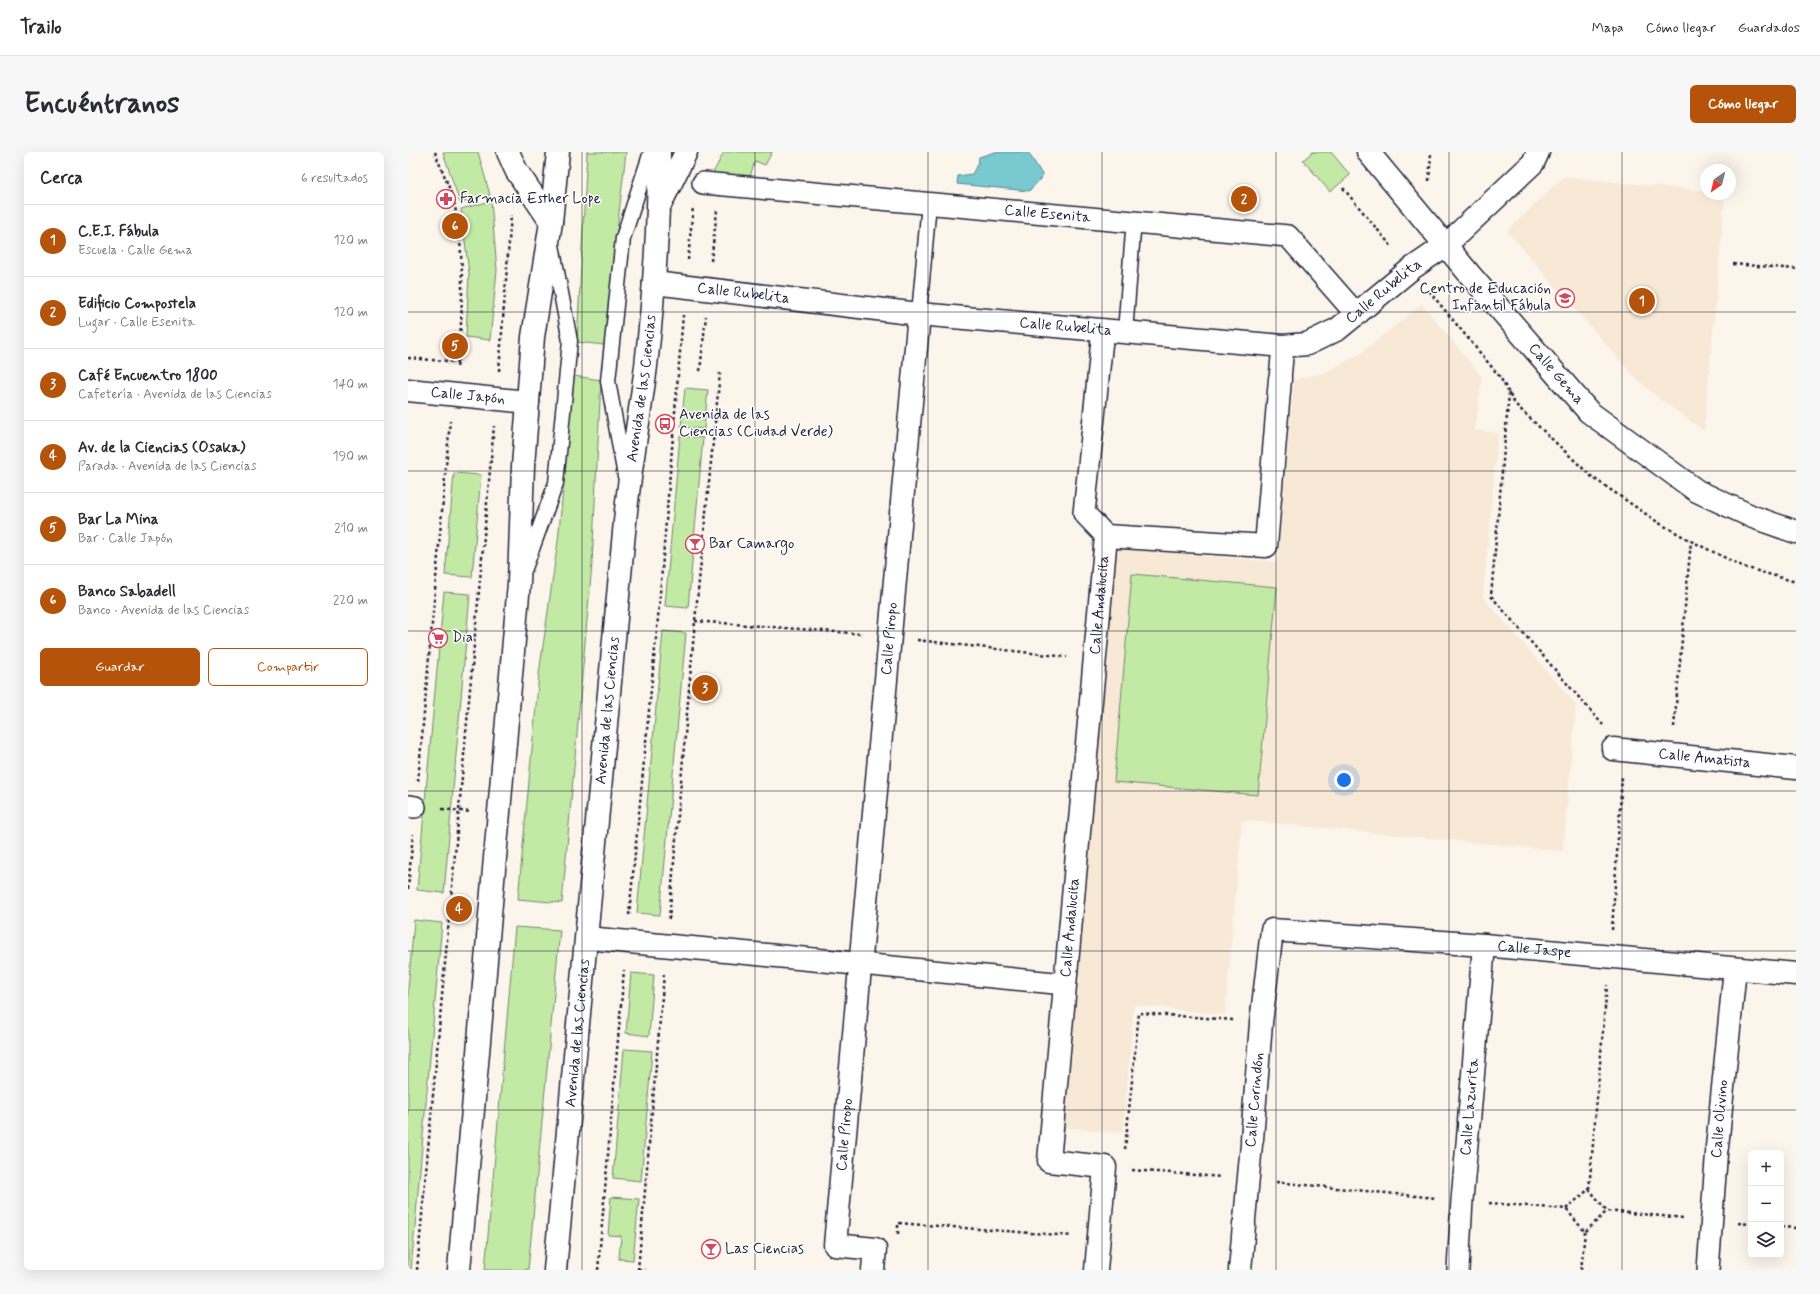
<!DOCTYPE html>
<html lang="es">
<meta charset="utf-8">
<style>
:root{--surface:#fff;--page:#f7f7f7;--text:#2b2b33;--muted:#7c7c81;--line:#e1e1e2;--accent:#b45309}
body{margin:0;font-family:Mynerve,sans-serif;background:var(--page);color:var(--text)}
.controls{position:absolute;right:12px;bottom:12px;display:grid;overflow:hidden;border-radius:6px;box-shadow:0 4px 16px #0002}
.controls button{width:36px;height:36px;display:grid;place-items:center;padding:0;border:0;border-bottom:1px solid var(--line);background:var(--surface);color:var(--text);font:20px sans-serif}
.compass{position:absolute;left:1292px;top:12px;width:36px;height:36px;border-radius:50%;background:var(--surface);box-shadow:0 4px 16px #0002;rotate:215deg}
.you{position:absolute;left:936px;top:628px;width:14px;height:14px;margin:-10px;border:3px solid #fff;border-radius:50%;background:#1a73e8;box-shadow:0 0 0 6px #1a73e833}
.badge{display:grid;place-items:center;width:26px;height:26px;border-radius:50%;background:var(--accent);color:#fff;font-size:13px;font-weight:700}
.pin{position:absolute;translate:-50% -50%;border:2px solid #fff;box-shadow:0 1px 4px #0006}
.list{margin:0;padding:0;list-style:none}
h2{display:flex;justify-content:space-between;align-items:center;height:52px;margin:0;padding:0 16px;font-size:17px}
h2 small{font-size:13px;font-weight:400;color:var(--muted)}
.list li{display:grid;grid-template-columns:26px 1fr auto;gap:12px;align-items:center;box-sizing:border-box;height:72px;padding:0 16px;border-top:1px solid var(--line)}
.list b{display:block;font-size:15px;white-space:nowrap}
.list p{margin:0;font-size:13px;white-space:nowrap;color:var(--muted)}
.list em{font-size:13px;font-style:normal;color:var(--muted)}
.actions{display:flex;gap:8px;padding:12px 16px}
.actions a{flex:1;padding:9px 0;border:1px solid var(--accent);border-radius:6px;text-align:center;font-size:14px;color:var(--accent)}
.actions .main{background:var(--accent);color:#fff}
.icon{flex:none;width:22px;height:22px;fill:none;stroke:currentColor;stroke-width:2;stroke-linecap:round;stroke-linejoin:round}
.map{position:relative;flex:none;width:1388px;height:1118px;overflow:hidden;border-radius:6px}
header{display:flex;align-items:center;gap:24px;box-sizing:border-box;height:56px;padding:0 20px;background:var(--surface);border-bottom:1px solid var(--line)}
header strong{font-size:19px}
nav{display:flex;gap:22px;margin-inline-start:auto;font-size:14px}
.intro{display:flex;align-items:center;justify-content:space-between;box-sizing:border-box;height:96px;padding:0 24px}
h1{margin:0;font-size:28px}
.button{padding:10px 18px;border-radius:6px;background:var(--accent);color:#fff;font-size:14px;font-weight:700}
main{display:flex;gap:24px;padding:0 24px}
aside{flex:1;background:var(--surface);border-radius:6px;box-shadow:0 4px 16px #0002}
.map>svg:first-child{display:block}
</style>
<header>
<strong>Trailo</strong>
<nav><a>Mapa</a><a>Cómo llegar</a><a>Guardados</a></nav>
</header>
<div class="intro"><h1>Encuéntranos</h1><a class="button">Cómo llegar</a></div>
<main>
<aside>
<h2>Cerca<small>6 resultados</small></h2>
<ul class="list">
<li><span class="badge">1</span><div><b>C.E.I. Fábula</b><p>Escuela · Calle Gema</p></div><em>120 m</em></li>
<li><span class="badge">2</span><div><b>Edificio Compostela</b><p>Lugar · Calle Esenita</p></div><em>120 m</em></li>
<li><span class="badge">3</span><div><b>Café Encuentro 1800</b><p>Cafetería · Avenida de las Ciencias</p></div><em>140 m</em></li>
<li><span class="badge">4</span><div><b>Av. de la Ciencias (Osaka)</b><p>Parada · Avenida de las Ciencias</p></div><em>190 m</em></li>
<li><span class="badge">5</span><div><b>Bar La Mina</b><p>Bar · Calle Japón</p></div><em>210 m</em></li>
<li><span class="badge">6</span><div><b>Banco Sabadell</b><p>Banco · Avenida de las Ciencias</p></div><em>220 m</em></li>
</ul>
<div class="actions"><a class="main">Guardar</a><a>Compartir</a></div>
</aside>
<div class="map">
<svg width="1388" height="1118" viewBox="0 0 1388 1118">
<rect width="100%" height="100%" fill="#fbf5ec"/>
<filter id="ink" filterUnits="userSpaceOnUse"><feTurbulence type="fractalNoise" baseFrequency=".025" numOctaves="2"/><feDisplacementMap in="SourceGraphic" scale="8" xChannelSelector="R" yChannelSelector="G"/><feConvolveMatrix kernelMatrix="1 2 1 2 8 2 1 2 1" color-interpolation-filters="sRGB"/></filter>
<g filter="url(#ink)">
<g fill="#f7e9d5">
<polygon points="1155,25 1298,39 1298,42 1317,42 1296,279 1244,241 1221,219 1099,79"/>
<polygon points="1014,152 1074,225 1067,278 1090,281 1075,445 1168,553 1155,699 834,668 817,863 726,853 715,981 656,975 708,396 869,410 886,228 918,220 952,202"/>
</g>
<g fill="#c3eaa5" stroke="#728670">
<polygon points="35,0 70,0 82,43 52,51"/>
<polygon points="179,0 218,0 196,193 169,190"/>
<polygon points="316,0 364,0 357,13 347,9 341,27 304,23"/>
<polygon points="905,0 923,0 942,23 922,40 895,8"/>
<polygon points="83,49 89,118 82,188 58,185 61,121 53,57"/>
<polygon points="166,224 193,228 184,412 154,751 110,747 131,522 150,389"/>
<polygon points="277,236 300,238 296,277 273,275"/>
<polygon points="272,284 295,286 280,456 257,454"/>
<polygon points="46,321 73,323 64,425 37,423"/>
<polygon points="724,422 869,435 850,643 706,630"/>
<polygon points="36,440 62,442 36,741 9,738"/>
<polygon points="255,479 278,481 252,763 229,761"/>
<polygon points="6,768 34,771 3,1118 0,1118 0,838"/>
<polygon points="107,775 152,778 120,1118 77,1118"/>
<polygon points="223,821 246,823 241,884 218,881"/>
<polygon points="216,897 244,899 233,1029 205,1026"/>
<polygon points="203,1045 231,1047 225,1108 211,1107 213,1084 200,1083"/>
</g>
<polygon fill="#78cad0" stroke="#568794" points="587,0 620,0 635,24 621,39 549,32 550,24 564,22 570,12 571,5"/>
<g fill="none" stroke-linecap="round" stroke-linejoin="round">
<g stroke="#22223b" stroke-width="17">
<g id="service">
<polyline points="511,162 520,62"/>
<polyline points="717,180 725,80"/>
<polyline points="217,324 200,229 215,86 243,0"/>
<polyline points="117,416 148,331 162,189 144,93"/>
</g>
</g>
<g stroke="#22223b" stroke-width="24">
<g id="pedestrian">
<path id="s1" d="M 295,31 L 880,84 L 949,163"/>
<polyline points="695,178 676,361 698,384"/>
<polyline points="872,227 875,194"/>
<polyline points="0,654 7,655"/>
<polyline points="453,812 657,832"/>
<polyline points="836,1073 844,987"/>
<polyline points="1050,1118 1054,1048 1061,969"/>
<polyline points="1300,1118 1309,995"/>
</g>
</g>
<g stroke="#22223b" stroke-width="25">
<g id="minor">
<path id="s2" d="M 246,131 L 511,162 L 875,194 L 899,192 L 930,177 L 1003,117 L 1038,93 L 1125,11 L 1130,0"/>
<path id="s3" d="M 0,238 L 120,250"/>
<path id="s4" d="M 1205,597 L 1388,616"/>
<polyline points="179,786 453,812"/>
<polyline points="1061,969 1076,793"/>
<path id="s5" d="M 844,987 L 853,871 L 864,778 L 1076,793 L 1388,822"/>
<polyline points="1309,995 1327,817"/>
<path id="s6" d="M 465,1118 L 467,1097 L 427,1093 L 511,162"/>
<path id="s7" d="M 688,1118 L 697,1015 L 641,1009 L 698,384 L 858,394 L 872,227"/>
<polyline points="832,1118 836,1073"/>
</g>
</g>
<g stroke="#22223b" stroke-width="25">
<g id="tertiary">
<polyline points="100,0 108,18 143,70"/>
<path id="s8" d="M 960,0 L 1063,124 L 1181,260 L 1289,339 L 1345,365 L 1388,380"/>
<polyline points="251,55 278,0"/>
</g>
</g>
<g stroke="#22223b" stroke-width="25">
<g id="primary">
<polyline points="51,1118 111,431 115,314 125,185 143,70 150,0"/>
<path id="s9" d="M 147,1118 C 172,865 195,612 218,359 C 223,311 232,262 238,214 C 246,143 251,72 251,0"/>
</g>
</g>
<g stroke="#22223b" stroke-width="2.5" stroke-dasharray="3 3" stroke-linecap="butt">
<path d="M 27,0 C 33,18 43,36 47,55 C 57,103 55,167 49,216"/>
<polyline points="1021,29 1023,0"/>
<polyline points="935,36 984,95"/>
<polyline points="280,108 285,55"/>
<polyline points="303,109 309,59"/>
<polyline points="1325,112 1388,117"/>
<polyline points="1021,139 1092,225 1107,252 1184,325 1251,371 1283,389 1336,415 1388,430"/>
<polyline points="0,206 50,210"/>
<polyline points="91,219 103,63"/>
<polyline points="292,219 298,164"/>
<polyline points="1101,241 1083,444 1195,573"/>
<polyline points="287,469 455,482"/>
<polyline points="509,488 659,505"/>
<polyline points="1266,575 1283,389"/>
<polyline points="10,629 42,269"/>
<polyline points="34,657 63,660"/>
<polyline points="0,737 5,682"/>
<polyline points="221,763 250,466 275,163"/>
<polyline points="261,767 287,469 312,221"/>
<polyline points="1204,778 1214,625"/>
<polyline points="717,997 731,861 825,868"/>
<polyline points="724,1018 813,1025"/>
<polyline points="868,1030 1028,1046"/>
<polyline points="1181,1037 1199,833"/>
<polyline points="1081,1051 1158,1057 1177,1080 1199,1059"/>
<polyline points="1158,1057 1181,1037 1199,1059 1276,1066"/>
<polyline points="1330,1071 1343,1072"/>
<polyline points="1373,1075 1388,1076"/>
<polyline points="490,1082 490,1071 664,1084"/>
<polyline points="230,1117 237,1118"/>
<polyline points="9,1118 86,274"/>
<polyline points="190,1118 216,818"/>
<polyline points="230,1118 256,822"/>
<polyline points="1173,1118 1177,1080"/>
</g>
<use href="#service" stroke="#fff" stroke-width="14"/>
<use href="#pedestrian" stroke="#fff" stroke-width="21"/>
<use href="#minor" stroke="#fff" stroke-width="22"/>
<use href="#tertiary" stroke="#fff" stroke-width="22"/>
<use href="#primary" stroke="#fff" stroke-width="22"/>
</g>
</g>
<path fill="none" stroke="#22223b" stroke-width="1" stroke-opacity="0.55" d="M 174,0 L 174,1118M 347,0 L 347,1118M 520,0 L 520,1118M 694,0 L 694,1118M 868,0 L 868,1118M 1041,0 L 1041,1118M 1214,0 L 1214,1118M 0,160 L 1388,160M 0,319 L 1388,319M 0,479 L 1388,479M 0,639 L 1388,639M 0,799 L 1388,799M 0,958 L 1388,958"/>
<defs>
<g id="pharmacy-ring" transform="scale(1)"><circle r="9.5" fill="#fff" stroke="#d1495b" stroke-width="1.5"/><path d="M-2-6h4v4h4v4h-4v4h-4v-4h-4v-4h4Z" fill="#d1495b"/></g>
<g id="school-ring" transform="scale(1)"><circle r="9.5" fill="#fff" stroke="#d1495b" stroke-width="1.5"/><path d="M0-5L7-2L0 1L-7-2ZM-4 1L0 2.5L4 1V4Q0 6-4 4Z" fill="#d1495b"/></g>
<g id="bus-ring" transform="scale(1)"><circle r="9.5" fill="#fff" stroke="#d1495b" stroke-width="1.5"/><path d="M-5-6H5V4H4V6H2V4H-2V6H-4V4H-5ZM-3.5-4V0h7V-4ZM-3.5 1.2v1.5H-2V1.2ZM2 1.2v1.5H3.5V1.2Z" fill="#d1495b"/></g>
<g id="bar-ring" transform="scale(1)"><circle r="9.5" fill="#fff" stroke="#d1495b" stroke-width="1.5"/><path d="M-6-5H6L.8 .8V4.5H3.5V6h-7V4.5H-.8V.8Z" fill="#d1495b"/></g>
<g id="supermarket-ring" transform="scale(1)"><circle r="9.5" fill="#fff" stroke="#d1495b" stroke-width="1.5"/><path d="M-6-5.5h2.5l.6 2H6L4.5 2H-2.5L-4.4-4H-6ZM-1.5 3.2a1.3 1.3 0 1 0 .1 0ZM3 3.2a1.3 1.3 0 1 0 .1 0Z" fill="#d1495b"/></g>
</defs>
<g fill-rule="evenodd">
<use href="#pharmacy-ring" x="38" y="47"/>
<use href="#school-ring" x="1157" y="146"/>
<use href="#bus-ring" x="257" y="272"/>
<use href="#bar-ring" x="287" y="392"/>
<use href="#supermarket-ring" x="30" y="486"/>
<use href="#bar-ring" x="303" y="1097"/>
</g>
<g text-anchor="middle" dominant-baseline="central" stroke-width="3" stroke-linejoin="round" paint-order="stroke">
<g font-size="15" fill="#22223b" stroke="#fff" text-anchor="start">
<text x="52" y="47">Farmacia Esther Lope</text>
<text x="1143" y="137" text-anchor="end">Centro de Educación<tspan x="1143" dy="17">Infantil Fábula</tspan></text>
<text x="271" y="263">Avenida de las<tspan x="271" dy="17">Ciencias (Ciudad Verde)</tspan></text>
<text x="301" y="392">Bar Camargo</text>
<text x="44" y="486">Dia</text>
<text x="317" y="1097">Las Ciencias</text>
</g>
<g font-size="15" fill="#22223b" stroke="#fff">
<text stroke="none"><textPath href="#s1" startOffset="346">Calle Esenita</textPath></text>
<text stroke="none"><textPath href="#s2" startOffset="750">Calle Rubelita</textPath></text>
<text stroke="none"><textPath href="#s2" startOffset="90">Calle Rubelita</textPath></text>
<text stroke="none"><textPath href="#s2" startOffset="414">Calle Rubelita</textPath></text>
<text stroke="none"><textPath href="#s8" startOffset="291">Calle Gema</textPath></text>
<text stroke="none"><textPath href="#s9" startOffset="886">Avenida de las Ciencias</textPath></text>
<text stroke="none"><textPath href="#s3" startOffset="60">Calle Japón</textPath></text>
<text stroke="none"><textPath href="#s7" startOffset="718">Calle Andalucita</textPath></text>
<text stroke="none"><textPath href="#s6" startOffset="670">Calle Piropo</textPath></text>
<text stroke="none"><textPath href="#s9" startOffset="562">Avenida de las Ciencias</textPath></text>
<text stroke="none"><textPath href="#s4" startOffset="92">Calle Amatista</textPath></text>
<text stroke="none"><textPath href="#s7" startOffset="394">Calle Andalucita</textPath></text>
<text stroke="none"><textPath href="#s5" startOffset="473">Calle Jaspe</textPath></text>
<text stroke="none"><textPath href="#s9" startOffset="238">Avenida de las Ciencias</textPath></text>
<text transform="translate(847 948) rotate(-85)">Calle Corindón</text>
<text transform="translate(1062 955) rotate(-85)">Calle Lazurita</text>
<text transform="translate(1312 967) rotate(-85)">Calle Olivino</text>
<text stroke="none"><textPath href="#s6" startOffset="172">Calle Piropo</textPath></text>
</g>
</g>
</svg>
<div class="controls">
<button>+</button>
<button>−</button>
<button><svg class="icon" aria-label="layers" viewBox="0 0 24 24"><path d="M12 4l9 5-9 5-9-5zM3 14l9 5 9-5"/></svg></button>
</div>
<svg class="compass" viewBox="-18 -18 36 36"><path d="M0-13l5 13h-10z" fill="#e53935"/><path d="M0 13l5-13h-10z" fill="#7c7c81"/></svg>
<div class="you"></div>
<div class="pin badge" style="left:1234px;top:149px">1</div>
<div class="pin badge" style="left:836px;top:47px">2</div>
<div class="pin badge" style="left:297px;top:536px">3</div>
<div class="pin badge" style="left:51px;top:757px">4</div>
<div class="pin badge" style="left:47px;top:194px">5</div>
<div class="pin badge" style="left:47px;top:74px">6</div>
</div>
</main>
